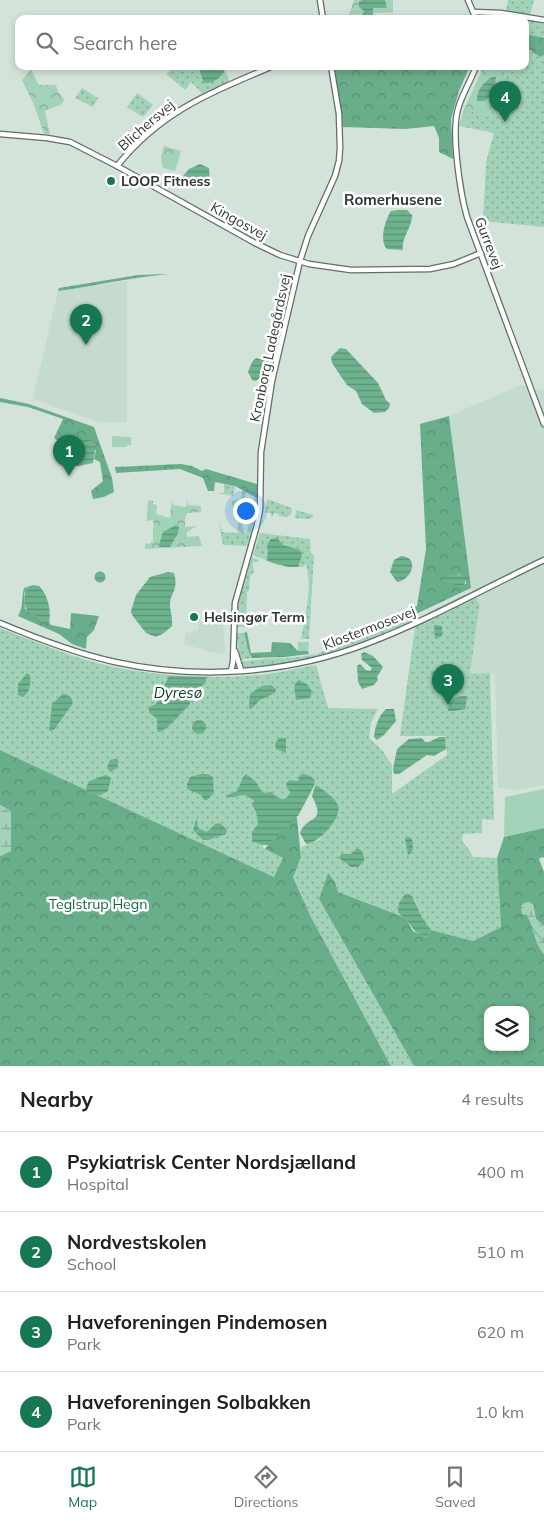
<!DOCTYPE html>
<meta charset="utf-8">
<style>
:root{--surface:#fff;--page:#f2f2f2;--text:#202124;--muted:#757577;--line:#e0e0e0;--accent:#157850}
body{margin:0;font-family:Mulish,sans-serif;background:var(--page);color:var(--text)}
.controls{position:absolute;right:15px;bottom:15px;display:grid;overflow:hidden;border-radius:10px;box-shadow:0 2px 8px #0003}
.controls button{width:45px;height:45px;display:grid;place-items:center;padding:0;border:0;border-bottom:1px solid var(--line);background:var(--surface);color:var(--text);font:25px sans-serif}
.you{position:absolute;left:245px;top:510px;width:18px;height:18px;margin:-12px;border:4px solid #fff;border-radius:50%;background:#1a73e8;box-shadow:0 0 0 8px #1a73e833}
.badge{display:grid;place-items:center;width:32px;height:32px;border-radius:50%;background:var(--accent);color:#fff;font-size:16px;font-weight:700}
.pin{position:absolute;translate:-50% -41px;filter:drop-shadow(0 1px 2px #0008)}
.pin::after{content:'';position:absolute;top:26px;width:18px;height:15px;background:inherit;clip-path:polygon(0 0,100% 0,50% 100%)}
.list{margin:0;padding:0;list-style:none}
h2{display:flex;justify-content:space-between;align-items:center;height:65px;margin:0;padding:0 20px;font-size:21px}
h2 small{font-size:16px;font-weight:400;color:var(--muted)}
.list li{display:grid;grid-template-columns:32px 1fr auto;gap:15px;align-items:center;box-sizing:border-box;height:80px;padding:0 20px;border-top:1px solid var(--line)}
.list b{display:block;font-size:19px;white-space:nowrap}
.list p{margin:0;font-size:16px;white-space:nowrap;color:var(--muted)}
.list em{font-size:16px;font-style:normal;color:var(--muted)}
.icon{flex:none;width:28px;height:28px;fill:none;stroke:currentColor;stroke-width:2;stroke-linecap:round;stroke-linejoin:round}
.map{position:relative;flex:none;width:544px;height:1066px;overflow:hidden}
.search{position:absolute;background:var(--surface);box-shadow:0 2px 8px #0003;left:15px;right:15px;top:15px;height:55px;display:flex;align-items:center;gap:12px;box-sizing:border-box;padding:0 18px;border-radius:10px;color:var(--muted);font-size:19px}
.sheet{height:385px;background:var(--surface)}
nav{display:flex;justify-content:space-around;align-items:center;box-sizing:border-box;height:70px;border-top:1px solid var(--line);background:var(--surface);font-size:14px;color:var(--muted)}
nav a{display:grid;justify-items:center;gap:2px}
nav .on{color:var(--accent)}
.map>svg:first-child{display:block}
</style>
<div class="map">
<svg width="544" height="1066" viewBox="0 0 544 1066">
<defs>
<pattern id="grass-dots" width="8" height="8" patternUnits="userSpaceOnUse" patternTransform="scale(1.25)"><rect width="8" height="8" fill="#a2d2b7"/><path d="M2 2h.1M6 6h.1" fill="none" stroke="#85ab96" stroke-width="1.8" stroke-linecap="round"/></pattern>
<pattern id="forest-crowns" width="20" height="18" patternUnits="userSpaceOnUse" patternTransform="scale(1.25)"><rect width="20" height="18" fill="#69ae8a"/><path d="M2 6a3 3 0 1 1 6 0M12 15a3 3 0 1 1 6 0" fill="none" stroke="#578e72"/></pattern>
<pattern id="wetland-marsh" width="20" height="14" patternUnits="userSpaceOnUse" patternTransform="scale(1.25)"><rect width="20" height="14" fill="#a2d2b7"/><path d="M1 5h8M5 5V1M11 12h8M15 12V8" fill="none" stroke="#85ab96"/></pattern>
<pattern id="park-crowns" width="20" height="18" patternUnits="userSpaceOnUse" patternTransform="scale(1.25)"><rect width="20" height="18" fill="#a2d2b7"/><path d="M2 6a3 3 0 1 1 6 0M12 15a3 3 0 1 1 6 0" fill="none" stroke="#85ab96"/></pattern>
<pattern id="water-rules" width="6" height="5" patternUnits="userSpaceOnUse" patternTransform="scale(1.25)"><rect width="6" height="5" fill="#6db38e"/><path d="M0 2.5h6" fill="none" stroke="#5a9275"/></pattern>
</defs>
<rect width="100%" height="100%" fill="#d4e3da"/>
<g fill="#c4dbcd">
<polygon points="127,281 127,422 99,422 33,399 58,291"/>
<polygon points="521,385 536,390 544,388 544,785 517,790 498,788 495,673 470,674 479,608 480,607 471,588 449,416"/>
<polygon points="223,620 225,654 211,652 184,644 186,632 193,633 193,630 198,631 199,622 217,623"/>
</g>
<g fill="url(#grass-dots)">
<polygon points="508,0 534,0 530,15 506,11"/>
<polygon points="525,20 544,24 544,227 483,221 486,162 494,133 464,127 470,111 490,117 506,73 488,66 525,66"/>
<polygon points="175,66 224,66 229,81 202,93 191,82 185,90 166,74"/>
<polygon points="82,88 98,98 93,107 75,98"/>
<polygon points="137,93 153,105 143,117 127,107"/>
<polygon points="224,484 235,486 233,496 218,493 224,493"/>
<polygon points="243,489 246,491 243,507 237,508 237,512 234,514 232,501 241,499"/>
<polygon points="254,496 257,498 251,534 247,546 223,545 218,518 222,532 238,533 238,519 242,521 243,532 247,533 249,524 251,523"/>
<polygon points="267,499 292,508 291,514 287,517 279,516 279,514 274,513 273,516 271,516 271,513 265,513"/>
<polygon points="296,510 313,515 313,517 310,519 295,518"/>
<path d="M 260,533 L 310,539 L 311,553 L 314,556 L 309,639 L 301,639 C 305,616 313,587 306,564 L 303,567 L 278,565 L 253,555 Z"/>
<polygon points="252,557 259,560 258,562 252,562 254,572 250,576 249,591 247,592 246,627 236,627 239,601"/>
<path d="M 466,594 L 466,596 C 418,620 370,644 317,656 L 317,654 L 371,630 L 383,626 L 411,621 Z"/>
<path d="M 476,597 L 480,607 L 479,608 L 470,674 L 490,673 L 494,820 L 482,819 L 482,833 L 463,834 L 462,841 L 468,848 L 473,857 L 497,858 L 501,927 L 473,941 L 431,930 L 422,917 L 414,899 L 398,912 L 401,916 L 338,892 L 335,882 L 328,874 L 319,899 L 414,1066 L 391,1066 L 311,917 L 293,876 L 301,857 L 301,847 L 321,839 L 318,786 L 314,786 L 315,780 L 300,779 L 298,781 L 290,780 L 289,796 C 281,802 277,798 271,793 L 263,794 L 260,788 L 243,777 L 237,791 L 232,794 L 246,795 L 253,799 L 253,808 L 256,812 L 258,824 L 256,828 L 257,843 L 262,845 L 265,849 L 283,858 L 274,877 L 0,750 L 0,628 C 28,639 57,651 86,660 C 137,675 207,680 260,675 C 279,673 298,668 316,665 L 328,708 L 378,709 L 371,723 L 369,738 L 382,750 L 392,765 L 392,794 L 447,755 L 445,736 L 400,736 L 415,627 Z"/>
<polygon points="236,633 244,633 249,653 252,658 240,660"/>
<path d="M 316,654 L 317,657 L 278,665 L 244,668 L 240,662 C 265,657 290,660 316,654 Z"/>
</g>
<g fill="url(#forest-crowns)" fill-rule="evenodd">
<polygon points="525,34 544,38 544,55 540,57 525,46"/>
<polygon points="334,66 371,66 371,69 380,66 470,66 459,91 451,119 453,159 439,152 439,138 434,126 405,129 343,127"/>
<path d="M 169,274 C 132,277 95,286 58,291 L 59,288 L 138,275 Z"/>
<polygon points="0,398 29,404 94,427 112,478 114,492 104,497 93,499 91,491 103,481 100,462 94,459 96,450 75,443 68,448 54,438 63,419 28,407 0,402"/>
<path d="M 449,416 L 471,588 L 414,615 L 402,616 L 417,606 L 426,549 L 420,424 ZM 458,574 L 463,576 L 466,580 L 466,584 L 456,586 L 452,584 Z"/>
<polygon points="181,464 192,466 202,471 206,469 257,484 257,498 235,486 215,482 214,491 208,491 203,478 180,469 116,473 115,467"/>
<path d="M 27,587 L 24,594 L 25,609 L 35,614 L 41,621 L 49,622 L 51,625 L 70,629 L 71,613 L 99,616 L 94,630 L 87,637 L 86,649 L 72,644 L 59,634 L 18,616 C 24,606 21,599 24,588 Z"/>
<polygon points="247,632 251,653 271,652 272,642 290,643 298,651 308,651 309,654 285,657 252,658 249,653 244,633"/>
<polygon points="0,750 274,877 283,858 265,849 291,814 297,818 301,857 293,877 311,917 391,1066 0,1066 0,856 11,851 11,811 0,805"/>
<path d="M 544,828 L 544,858 L 542,857 L 539,859 L 544,872 L 544,926 L 536,919 L 533,904 L 527,915 C 535,928 534,942 544,954 L 544,1066 L 414,1066 L 319,899 L 328,873 L 335,882 L 338,892 L 401,916 L 406,919 L 413,931 L 426,937 L 431,930 L 473,941 L 501,927 L 497,858 L 504,837 ZM 488,1010 L 525,1010 L 525,1047 L 488,1047 Z"/>
</g>
<g fill="url(#wetland-marsh)">
<polygon points="0,805 11,811 11,851 0,856"/>
<path d="M 529,902 L 533,904 L 536,919 L 544,926 L 544,954 C 533,942 535,928 527,915 L 522,914 L 521,906 L 524,903 Z"/>
</g>
<g fill="url(#park-crowns)">
<polygon points="354,0 393,0 393,12 349,15"/>
<polygon points="482,66 488,66 506,72 490,118 470,111 464,127 459,126 463,112 481,72"/>
<polygon points="31,70 39,85 56,85 58,92 64,99 62,104 45,111 50,134 44,134 34,105 22,80"/>
<polygon points="164,146 181,151 175,171 163,168 161,157"/>
<polygon points="172,499 173,505 186,507 188,499 188,505 201,506 201,512 187,513 185,519 185,527 197,526 187,532 187,537 199,536 202,546 145,549 145,543 149,544 153,541 153,528 154,527 153,520 145,521 147,519 148,500 153,501 153,504 157,505 156,514 170,518"/>
</g>
<g fill="#a2d2b7">
<polygon points="112,436 131,437 131,445 127,445 127,447 112,447"/>
<polygon points="298,642 309,642 308,651 298,651"/>
<polygon points="544,789 544,828 504,837 505,797"/>
</g>
<g fill="url(#water-rules)">
<polygon points="362,0 385,0 387,8 373,8 373,16 361,17 364,11 359,7 359,2"/>
<path d="M 201,66 L 222,66 L 224,72 C 221,78 211,84 204,83 L 200,72 Z"/>
<path d="M 492,77 L 496,77 L 493,93 L 485,101 L 477,101 C 477,89 483,83 492,77 Z"/>
<polygon points="200,164 209,168 210,181 209,187 203,188 183,183 183,176 189,169"/>
<path d="M 398,210 L 407,210 L 412,215 C 412,229 401,237 403,250 L 387,249 C 379,241 385,220 391,211 Z"/>
<polygon points="340,348 346,349 378,383 386,400 390,404 389,408 385,412 374,413 362,404 356,391 347,385 340,375 332,363 331,357"/>
<polygon points="256,358 273,363 269,375 255,381 252,380 248,372 252,362"/>
<path d="M 85,439 L 90,439 L 96,444 L 93,463 L 78,466 L 68,464 L 66,454 C 70,445 76,442 85,439 Z"/>
<polygon points="176,525 179,527 178,533 170,547 161,547 159,545 163,532"/>
<polygon points="277,538 283,545 300,550 302,555 298,567 288,567 267,561 268,550 267,544 271,539"/>
<path d="M 401,556 C 420,557 412,580 397,582 L 390,572 L 394,560 Z"/>
<circle cx="100" cy="577" r="5.5"/>
<path d="M 168,572 L 174,573 C 179,591 170,592 170,605 C 170,612 173,618 172,626 L 164,633 L 156,637 L 146,633 L 132,615 L 131,611 L 136,595 L 150,577 Z"/>
<polygon points="453,574 467,576 464,586 460,588 445,581 443,579 446,576"/>
<path d="M 33,585 L 39,586 C 47,593 52,611 49,622 L 41,621 L 35,614 L 30,614 C 23,607 23,596 27,587 Z"/>
<polygon points="434,625 442,626 442,636 435,639"/>
<polygon points="364,652 373,656 383,667 377,677 378,680 374,685 362,689 358,682 357,666 360,664 366,670 370,671 372,668 362,660 361,654"/>
<path d="M 27,673 L 30,675 C 31,684 30,692 23,697 L 18,695 L 18,684 Z"/>
<polygon points="169,676 206,677 206,682 194,693 189,705 169,726 162,731 158,732 157,729 157,719 149,712 149,707 156,704"/>
<path d="M 299,680 L 308,685 L 312,692 L 310,698 L 296,700 C 296,692 291,685 299,680 Z"/>
<polygon points="271,685 276,689 275,693 260,700 251,709 249,708 250,694 262,686"/>
<path d="M 63,694 L 68,695 L 72,699 L 72,705 C 65,713 60,722 54,730 L 49,731 L 52,704 Z"/>
<path d="M 466,696 L 467,698 L 465,709 L 455,711 L 448,711 C 448,700 455,696 466,696 Z"/>
<path d="M 386,709 L 394,709 L 396,721 L 384,735 L 377,740 L 374,737 C 375,726 378,717 386,709 Z"/>
<circle cx="199" cy="727" r="7"/>
<polygon points="439,737 445,737 446,749 434,756 427,755 399,774 394,774 393,769 397,749 409,739 422,738 425,742 429,742"/>
<polygon points="279,738 286,738 286,753 276,749 275,744"/>
<polygon points="116,759 119,761 117,768 110,772 107,767 110,760"/>
<polygon points="201,774 208,774 213,777 214,793 207,800 204,800 201,795 187,789 187,784 190,777"/>
<path d="M 246,774 L 256,782 L 263,793 L 271,792 C 277,798 286,804 290,792 L 287,788 L 286,783 L 290,780 L 298,781 L 300,775 L 304,774 L 310,776 L 315,780 L 314,786 L 298,816 L 293,819 L 286,830 L 281,831 L 269,845 L 262,845 L 252,841 L 252,832 L 258,824 L 256,812 L 252,805 L 254,801 C 242,789 238,800 225,796 L 237,791 L 243,777 Z"/>
<polygon points="106,775 111,778 108,791 101,795 88,794 86,788 89,781"/>
<path d="M 315,786 L 318,786 C 324,791 334,797 338,805 C 343,816 319,844 306,844 L 300,833 C 307,814 327,825 312,796 Z"/>
<polygon points="196,820 197,820 198,828 207,832 215,824 220,823 227,830 226,834 208,840 203,840 193,830"/>
<polygon points="407,836 412,839 413,849 410,854 408,855 405,839"/>
<polygon points="357,848 361,850 364,857 364,861 358,867 351,867 339,858 341,854 351,854"/>
<path d="M 405,894 L 409,894 L 412,896 L 422,917 L 431,930 L 426,937 C 411,930 416,931 407,921 C 404,917 400,916 398,912 L 399,903 Z"/>
</g>
<g fill="none" stroke-linecap="round" stroke-linejoin="round">
<g stroke="#6db38e" stroke-width="1">
<polyline points="523,917 527,921"/>
<polyline points="528,922 544,943"/>
<polyline points="238,986 238,996"/>
<polyline points="187,1001 256,981"/>
<polyline points="236,1023 238,1002"/>
<polyline points="237,1029 239,1047"/>
<polyline points="469,1046 473,1066"/>
<polyline points="470,1048 478,1041"/>
<polyline points="288,1055 259,980 318,959"/>
<polyline points="237,1066 239,1053 282,1048 311,1031 323,1035 347,1035"/>
</g>
<g stroke="#616e66" stroke-width="7">
<g id="secondary">
<polyline points="320,0 323,19"/>
<polyline points="468,0 476,19"/>
<polyline points="474,12 501,13 544,20"/>
<path d="M 476,66 C 471,81 462,94 458,109 C 451,133 460,192 467,217 L 544,424"/>
<polyline points="0,134 47,138 70,142 117,166 255,243 280,255 309,264 351,270 430,269 454,264 481,253"/>
<path d="M 117,166 C 161,111 210,93 273,66"/>
<path d="M 0,623 C 38,639 75,653 115,662 C 197,680 287,674 366,644 C 427,621 485,588 544,560"/>
<polyline points="235,651 241,670"/>
<polyline points="231,671 233,662 235,603 257,525 260,510 261,452 272,381 300,261 308,236 335,176 339,161 340,148 339,114 331,66"/>
</g>
</g>
<use href="#secondary" stroke="#fff" stroke-width="4.5"/>
</g>
<g fill="#157850" stroke="#fff" stroke-width="2">
<circle cx="111" cy="181" r="5"/>
<circle cx="194" cy="617" r="5"/>
</g>
<g text-anchor="middle" dominant-baseline="central" stroke-width="5" stroke-linejoin="round" paint-order="stroke">
<g font-size="14" fill="#313734" stroke="#fff">
<text transform="translate(146 125) rotate(-41)">Blichersvej</text>
<text transform="translate(239 221) rotate(29)">Kingosvej</text>
<text transform="translate(489 243) rotate(69)">Gurrevej</text>
<text transform="translate(270 348) rotate(-78)">Kronborg Ladegårdsvej</text>
<text transform="translate(369 628) rotate(-21)">Klostermosevej</text>
</g>
<g font-size="14" font-weight="bold" fill="#313734" stroke="#fff" text-anchor="start">
<text x="121" y="181">LOOP Fitness</text>
<text x="204" y="617">Helsingør Term</text>
</g>
<g font-size="14" fill="#106543" stroke="#fff">
<text x="98" y="904">Teglstrup Hegn</text>
</g>
<g font-size="15" font-weight="bold" fill="#313734" stroke="#fff">
<text x="393" y="199">Romerhusene</text>
</g>
<g font-size="15" font-style="italic" fill="#08432b" stroke="#fff">
<text x="178" y="692">Dyresø</text>
</g>
</g>
</svg>
<div class="controls">
<button><svg class="icon" aria-label="layers" viewBox="0 0 24 24"><path d="M12 4l9 5-9 5-9-5zM3 14l9 5 9-5"/></svg></button>
</div>
<div class="you"></div>
<div class="pin badge" style="left:69px;top:476px">1</div>
<div class="pin badge" style="left:86px;top:345px">2</div>
<div class="pin badge" style="left:448px;top:705px">3</div>
<div class="pin badge" style="left:505px;top:122px">4</div>
<div class="search"><svg class="icon" aria-label="search" viewBox="0 0 24 24"><circle cx="10" cy="10" r="6"/><path d="M15 15l6 6"/></svg>Search here</div>
</div>
<section class="sheet">
<h2>Nearby<small>4 results</small></h2>
<ul class="list">
<li><span class="badge">1</span><div><b>Psykiatrisk Center Nordsjælland</b><p>Hospital</p></div><em>400 m</em></li>
<li><span class="badge">2</span><div><b>Nordvestskolen</b><p>School</p></div><em>510 m</em></li>
<li><span class="badge">3</span><div><b>Haveforeningen Pindemosen</b><p>Park</p></div><em>620 m</em></li>
<li><span class="badge">4</span><div><b>Haveforeningen Solbakken</b><p>Park</p></div><em>1.0 km</em></li>
</ul>
</section>
<nav>
<a class="on"><svg class="icon" aria-label="map" viewBox="0 0 24 24"><path d="M3 6l6-2 6 2 6-2v14l-6 2-6-2-6 2zM9 4v14M15 6v14"/></svg>Map</a>
<a><svg class="icon" aria-label="directions" viewBox="0 0 24 24"><path d="M12 3l9 9-9 9-9-9zM9 14v-3h6M13 9l2 2-2 2"/></svg>Directions</a>
<a><svg class="icon" aria-label="saved" viewBox="0 0 24 24"><path d="M7 4h10v16l-5-4-5 4z"/></svg>Saved</a>
</nav>
